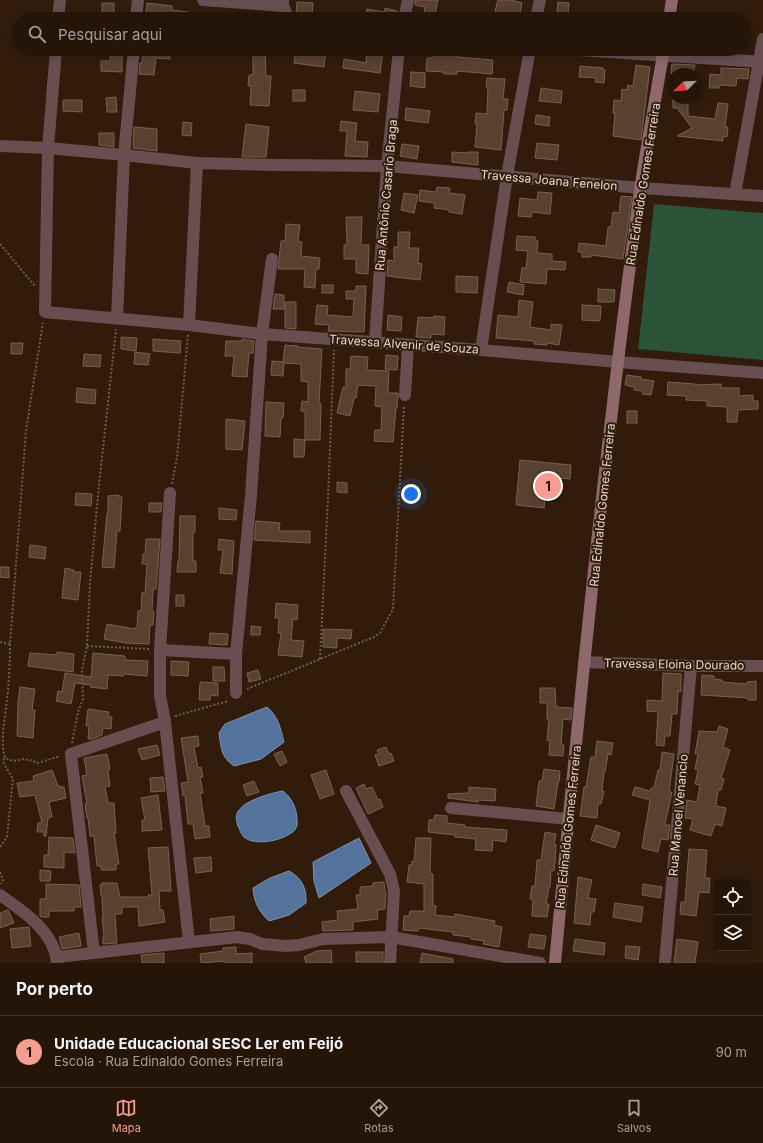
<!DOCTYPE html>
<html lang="pt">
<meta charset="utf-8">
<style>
:root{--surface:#251508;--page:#312216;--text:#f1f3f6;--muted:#a39f9c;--line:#423429;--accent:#f59d8f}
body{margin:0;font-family:Inter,sans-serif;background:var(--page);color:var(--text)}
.controls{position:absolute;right:12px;bottom:12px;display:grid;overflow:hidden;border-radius:4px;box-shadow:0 2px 10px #0003}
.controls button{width:36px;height:36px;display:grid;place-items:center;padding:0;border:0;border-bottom:1px solid var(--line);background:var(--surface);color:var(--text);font:20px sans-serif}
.compass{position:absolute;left:667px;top:68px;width:36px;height:36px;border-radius:50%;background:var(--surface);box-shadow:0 2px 10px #0003;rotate:246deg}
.you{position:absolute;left:411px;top:494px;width:14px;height:14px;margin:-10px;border:3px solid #fff;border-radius:50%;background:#1a73e8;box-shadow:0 0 0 6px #1a73e833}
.badge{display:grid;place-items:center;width:26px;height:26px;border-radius:50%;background:var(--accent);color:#111;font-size:13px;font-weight:700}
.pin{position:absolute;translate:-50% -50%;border:2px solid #fff;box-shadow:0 1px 4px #0006}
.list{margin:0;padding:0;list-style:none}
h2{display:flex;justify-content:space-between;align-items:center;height:52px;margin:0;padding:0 16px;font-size:17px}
h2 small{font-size:13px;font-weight:400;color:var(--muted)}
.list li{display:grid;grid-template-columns:26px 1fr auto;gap:12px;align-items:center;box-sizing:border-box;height:72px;padding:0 16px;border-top:1px solid var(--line)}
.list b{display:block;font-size:15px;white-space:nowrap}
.list p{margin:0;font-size:13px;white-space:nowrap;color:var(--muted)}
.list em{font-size:13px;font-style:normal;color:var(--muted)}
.icon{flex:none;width:22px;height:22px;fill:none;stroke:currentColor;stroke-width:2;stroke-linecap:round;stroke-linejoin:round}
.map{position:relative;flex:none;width:763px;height:963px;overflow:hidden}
.search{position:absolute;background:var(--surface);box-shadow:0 2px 10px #0003;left:12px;right:12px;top:12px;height:44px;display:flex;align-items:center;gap:10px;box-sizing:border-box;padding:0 14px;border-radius:22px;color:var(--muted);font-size:15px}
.sheet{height:124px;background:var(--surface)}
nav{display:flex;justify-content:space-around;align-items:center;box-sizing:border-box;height:56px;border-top:1px solid var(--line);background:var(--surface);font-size:11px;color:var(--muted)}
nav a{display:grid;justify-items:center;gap:2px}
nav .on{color:var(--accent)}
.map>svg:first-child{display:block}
</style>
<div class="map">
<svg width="763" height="963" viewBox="0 0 763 963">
<rect width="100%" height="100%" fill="#311c0b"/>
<polygon fill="#2a5337" points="654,204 763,213 763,360 638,349"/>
<g fill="#53739c" stroke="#7f91ab">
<path d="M 267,707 C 279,718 280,727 284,742 L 261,759 L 234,766 C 221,757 221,748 219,733 L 225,724 Z"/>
<path d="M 283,791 C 294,800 298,812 297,826 C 296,828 294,832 291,833 C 281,841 254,846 244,837 C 241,834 240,830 238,826 C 236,820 235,814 240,809 C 247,800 271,793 283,791 Z"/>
<polygon points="359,838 371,863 319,898 314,881 313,862"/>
<path d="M 289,871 C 302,878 307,889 306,903 L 289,915 L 269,921 C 259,912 254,902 253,888 L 270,878 Z"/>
</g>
<g fill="#58412f" stroke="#79604d">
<polygon points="415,0 438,0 434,19 423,19 425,7 415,5"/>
<polygon points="498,0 511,0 522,3 519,19 493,19"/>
<polygon points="297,2 313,3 312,15 296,14"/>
<polygon points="558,2 569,3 568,13 557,12"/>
<rect x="102" y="3" width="12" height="12"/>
<polygon points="147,3 172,6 172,10 203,14 202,19 145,18"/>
<polygon points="385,8 397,11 397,19 365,19 367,9 384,12"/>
<polygon points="111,49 122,49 122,72 101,71 101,61 110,61"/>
<polygon points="143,49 170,49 170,59 156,58 154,75 139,74 140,63 142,63"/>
<polygon points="296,49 326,50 324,67 294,63"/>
<polygon points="367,49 383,49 380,73 343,68 344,59 366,63"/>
<polygon points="433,49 444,49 443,54 457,54 457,57 493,60 492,74 457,71 457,74 444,74 444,72 426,71 427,58 433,58"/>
<polygon points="253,51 265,51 266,76 271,76 269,106 250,105 251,86 248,86 249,75 253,75"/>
<polygon points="672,64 695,65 693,74 671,74"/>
<polygon points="636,65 650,67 641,140 613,136 615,113 613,113 614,100 621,101 622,89 627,90 628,85 633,86"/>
<polygon points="580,66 603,68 603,70 605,70 604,83 595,82 596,78 579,77"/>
<polygon points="721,68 749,69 748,79 737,78 736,86 719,85 719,88 709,88 710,74 721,75"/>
<polygon points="411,72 425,73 425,88 410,86"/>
<polygon points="487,78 505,79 503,99 508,99 507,110 504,110 501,150 475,147 477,124 475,124 476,113 487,114 488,87 486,87"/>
<polygon points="541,88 562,91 561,103 539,101"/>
<rect x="293" y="90" width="12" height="11"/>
<polygon points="355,91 380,94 378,112 353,110"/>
<polygon points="116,97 117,112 107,112 106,98"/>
<polygon points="673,98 688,98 688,116 715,119 718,103 728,104 725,127 728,127 727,137 723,136 723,141 677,136 692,128 677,108 673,108"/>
<polygon points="63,100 82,100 82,112 63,111"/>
<polygon points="406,108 430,111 428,123 405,120"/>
<polygon points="536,115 550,117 549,126 535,124"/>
<polygon points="341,121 357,123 355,141 368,142 367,157 345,156 347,131 340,131"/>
<polygon points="183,122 192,123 191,136 182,135"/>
<polygon points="246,124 269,127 266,157 242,157"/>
<polygon points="134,127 157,129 157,151 133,148"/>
<polygon points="99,133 114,133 114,147 99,145"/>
<polygon points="537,143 559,145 557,160 535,158"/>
<polygon points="402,144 419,146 417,159 400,156"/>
<polygon points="452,152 468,153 468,152 478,152 478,165 452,162"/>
<polygon points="437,187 450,188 449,193 465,195 462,214 449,212 449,210 434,208 435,203 419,201 420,190 436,192"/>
<polygon points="538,192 552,193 550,214 532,212 531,217 518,216 520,198 537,200"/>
<polygon points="404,193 418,195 414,213 401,210"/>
<polygon points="621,196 632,197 623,259 591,255 591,257 582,257 582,252 578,252 579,243 606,246 608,227 611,227 613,212 619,213"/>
<polygon points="346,217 362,217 361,245 369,245 368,274 356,273 356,259 344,259 344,245 347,245"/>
<polygon points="286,224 300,225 298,241 302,242 301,256 320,258 319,269 316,269 315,288 304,287 305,269 278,269 281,241 285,241"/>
<polygon points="398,232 410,232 409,248 419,248 418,263 422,264 420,280 387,276 388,260 394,261 394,247 398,247"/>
<polygon points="517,236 535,237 535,240 538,241 537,253 552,254 552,261 566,262 565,270 547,269 546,284 520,282 522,268 526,268 528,251 516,250"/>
<polygon points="456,276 478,277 477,293 456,292"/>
<polygon points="509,282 524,285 523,295 507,292"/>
<rect x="322" y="285" width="11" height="8"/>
<polygon points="356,286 366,286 364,332 328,331 329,325 315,324 317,305 328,306 327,315 353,317 354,299 346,299 346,291 356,291"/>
<polygon points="598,289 615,290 614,302 598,302"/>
<polygon points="275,294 284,295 284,309 273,309"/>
<polygon points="519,300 533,302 530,327 551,330 551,324 562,325 559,345 547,343 547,345 534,344 534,341 496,338 498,315 518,317"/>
<polygon points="285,302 296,302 296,329 285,328"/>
<polygon points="582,305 601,306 600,321 582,320"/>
<polygon points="388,315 402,317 401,331 387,330"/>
<polygon points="434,316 445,317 444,335 431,334 431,338 416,337 418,317 434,318"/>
<polygon points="121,337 137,338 136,351 121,349"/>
<polygon points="153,339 181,341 180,353 153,351"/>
<polygon points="242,339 254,341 253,353 249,353 247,377 232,376 234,356 225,356 226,341 242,341"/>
<polygon points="11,343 23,343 22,354 11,354"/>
<polygon points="285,345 298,346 298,347 322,349 319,403 321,404 320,440 305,440 305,412 301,411 302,401 308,402 308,382 301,381 301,364 284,363 283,376 271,375 272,361 283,362"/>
<polygon points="135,352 150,354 148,365 134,364"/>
<polygon points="84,354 101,355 100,367 83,366"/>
<polygon points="386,355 398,356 397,370 385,369"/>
<polygon points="351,356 368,357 367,370 389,371 388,393 398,393 398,397 397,408 396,408 393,442 374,441 375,430 381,430 382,407 375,406 376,386 358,385 356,398 354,398 350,416 337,413 343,387 346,387 346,369 350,369"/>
<polygon points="627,375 641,377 641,379 654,381 651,395 642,394 643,391 634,390 634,387 625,385"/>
<polygon points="668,382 695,384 695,385 721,384 721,388 739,388 739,396 753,395 753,401 758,401 758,409 738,410 737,422 727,422 727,407 707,406 707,401 686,400 686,396 667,395"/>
<polygon points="77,388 96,390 95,404 76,402"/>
<polygon points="266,402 284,403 283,418 281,418 280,437 265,436"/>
<rect x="627" y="411" width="10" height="12"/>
<polygon points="226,419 245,421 242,450 226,449"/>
<polygon points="294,439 305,440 304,457 294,457"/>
<polygon points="520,460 571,465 570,479 547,477 544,508 516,505"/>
<polygon points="337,482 347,483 347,493 337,492"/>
<polygon points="76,493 92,494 91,506 75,505"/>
<polygon points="119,495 119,497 122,497 120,531 117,531 114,568 102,567 107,513 108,513 108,496"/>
<polygon points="149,503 162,503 161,512 149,512"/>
<polygon points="219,508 237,510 236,520 219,519"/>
<polygon points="180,516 195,516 195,532 193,532 193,561 196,561 196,572 177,572 178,561 179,561"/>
<polygon points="256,521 280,523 279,531 310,531 310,543 254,540"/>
<polygon points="146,539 160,539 156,589 153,589 152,611 154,612 153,625 150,625 149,644 126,643 104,639 107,624 135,629 136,627 137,627 138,611 141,611 142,592 145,593 147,564 142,564 143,554 145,554"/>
<polygon points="219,539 234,541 232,574 220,573 223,550 218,550"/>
<polygon points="30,545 46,547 45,559 29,557"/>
<polygon points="0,567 9,567 9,578 0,577"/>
<polygon points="65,568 74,570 74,572 81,572 78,600 62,598"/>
<rect x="176" y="595" width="8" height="11"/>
<polygon points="276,603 298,605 297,620 293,619 291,640 304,641 302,657 278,655 281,633 278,633 279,618 275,618"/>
<polygon points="251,626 261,627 260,635 251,635"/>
<polygon points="323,629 352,630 351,639 337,638 337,648 323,647"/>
<polygon points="210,633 228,634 227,645 209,644"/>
<polygon points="57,652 74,654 73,672 28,666 30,653 57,655"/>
<polygon points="93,653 125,656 125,660 148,661 147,676 124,674 123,676 108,675 107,689 90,687 91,685 75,683 71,704 56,701 58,691 62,692 65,673 91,677"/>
<polygon points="171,661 189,662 188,676 171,675"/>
<polygon points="213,667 224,667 225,681 213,681"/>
<polygon points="258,670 261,679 249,682 247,673"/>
<polygon points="663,673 681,674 681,692 678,691 677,714 672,714 670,736 665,736 664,746 656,745 658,712 647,711 647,700 662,701"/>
<polygon points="702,675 714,676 714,679 722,680 722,682 747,684 747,682 756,681 756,700 748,700 748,698 701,695"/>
<polygon points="200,682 218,683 218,696 211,695 210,700 199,700"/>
<polygon points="20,687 35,689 32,710 35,710 33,738 17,736 18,702"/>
<polygon points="540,688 555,688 556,707 572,708 571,720 563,719 561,745 564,745 563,756 549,755 550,741 547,740 549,719 547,719 547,703 540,703"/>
<polygon points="88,709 109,712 108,716 112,717 111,729 103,728 102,735 92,739 88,739 89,726 86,726"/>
<polygon points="719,726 728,729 723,747 730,750 721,778 724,779 721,790 718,790 716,806 726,808 722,826 715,824 711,836 690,830 693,819 685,818 687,800 697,802 700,785 695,784 698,770 695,769 698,754 695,754 699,731 717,732"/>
<polygon points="198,736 199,746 194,747 198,768 201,767 203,777 200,777 203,793 200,793 205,826 209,826 210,837 195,839 193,824 188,824 185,795 183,796 181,783 188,782 181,738"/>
<polygon points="597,741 613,743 611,755 608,754 605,772 604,772 602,791 604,791 601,804 598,804 597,818 580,816 584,787 586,787 591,757 595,757"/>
<polygon points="157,745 160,755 142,760 138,749"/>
<polygon points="386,747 389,754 391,753 394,761 379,766 375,755 379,754 377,750"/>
<polygon points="282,751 287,762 280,766 274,754"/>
<polygon points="662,752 674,754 669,792 672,792 665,825 670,825 668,840 661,839 658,852 642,848 650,800 632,795 635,787 650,791 651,788 654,788 658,770 660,770"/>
<polygon points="107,754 110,769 108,770 110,786 105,787 108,803 114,803 116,833 114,833 119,864 116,864 116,870 101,870 101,866 97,866 94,836 90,836 88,818 87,818 85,804 87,804 82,776 87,775 84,758"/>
<polygon points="544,769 560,771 559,782 558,782 554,809 536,806 539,781 542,781"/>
<polygon points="52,770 58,786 60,786 60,787 64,787 66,798 49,802 52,817 48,818 46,836 44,836 44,832 37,832 38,823 42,823 35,795 20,797 17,783 34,781 33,776"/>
<polygon points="326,770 334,794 320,799 311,775"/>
<polygon points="163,777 165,791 151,792 150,778"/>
<polygon points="254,781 259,792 247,796 243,785"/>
<polygon points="364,784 366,789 372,787 378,800 380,799 383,807 368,814 356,788"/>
<polygon points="469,787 496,789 495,801 478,800 478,802 448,798 448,794 469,793"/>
<polygon points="158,795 162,830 142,831 142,820 145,820 141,798"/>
<polygon points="435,815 447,816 447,823 465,825 465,827 507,830 506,842 493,840 492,851 475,850 476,839 455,837 455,835 428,832 429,820 434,820"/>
<polygon points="596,825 620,833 615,848 591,840"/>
<polygon points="545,832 556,834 554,845 556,845 555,862 554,871 551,871 550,887 549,887 546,904 549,904 547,917 532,916 533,900 530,899 532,886 535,886 537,860 541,860"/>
<polygon points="49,837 73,838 75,853 64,852 64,868 44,867 44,855 48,855"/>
<polygon points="416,838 431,838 430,874 433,874 433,905 436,906 435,915 455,917 455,914 495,921 494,925 502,927 499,947 483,944 484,941 471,939 471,937 453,935 453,932 419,928 418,931 403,930 404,916 409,916 410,911 424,911 424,884 407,882 409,865 412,865 412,861 414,862"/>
<polygon points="168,847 171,891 159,891 160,910 163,910 165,922 139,926 138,907 122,907 122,914 115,914 117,943 103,944 103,937 104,937 102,918 103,918 102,896 101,896 100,885 102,885 102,883 117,883 120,897 149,897 148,895 152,895 148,848"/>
<polygon points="689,849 707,850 705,878 710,878 709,893 699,892 696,916 680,914 681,902 685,902"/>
<polygon points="211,857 212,871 196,873 194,858"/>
<polygon points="40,870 51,871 50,881 40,881"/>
<polygon points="578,877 592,880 588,898 596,899 594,912 591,912 590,925 574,923"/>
<polygon points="384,882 385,891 386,892 385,909 377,910 378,919 353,922 353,930 323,931 322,922 338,920 337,911 358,909 356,895 360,895 360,887 373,886 373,883"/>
<polygon points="46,884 79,885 81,907 74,907 74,911 49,911 49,917 41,917 40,916 40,899 46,899"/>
<polygon points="643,884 662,887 660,898 642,895"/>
<polygon points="615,903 643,907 641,922 613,917"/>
<polygon points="8,910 14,923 0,928 0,913"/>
<polygon points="234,916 234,929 211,931 210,919"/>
<polygon points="29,927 31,946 12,948 10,929"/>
<polygon points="79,933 81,946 62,949 59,937"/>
<polygon points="530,934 546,936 544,949 528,947"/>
<polygon points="575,939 605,943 604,955 573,951"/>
<polygon points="677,939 698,942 695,963 674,963"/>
<polygon points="626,946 640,947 638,960 625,958"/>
<polygon points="236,947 236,954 252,953 252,963 224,963 224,961 201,963 200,954 223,951 223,948"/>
<polygon points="331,950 332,963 306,963 304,957 317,951"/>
<rect x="356" y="952" width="27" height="10"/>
<polygon points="164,953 164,963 142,963 141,955"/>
<polygon points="422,953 453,959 453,963 420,963"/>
</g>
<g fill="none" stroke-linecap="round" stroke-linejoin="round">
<g stroke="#6e5c4d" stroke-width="2" stroke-dasharray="2 2" stroke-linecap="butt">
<polyline points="0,244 35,286"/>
<polyline points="172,484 177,458 188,335"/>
<polyline points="0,642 10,644 26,430 43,323"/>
<path d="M 10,644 C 10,662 9,681 7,700 C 5,719 0,739 5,758 L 14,761 L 23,759 L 30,760 L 38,763 L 60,756"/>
<polyline points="87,646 149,649"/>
<polyline points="320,659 328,498 334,350"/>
<polyline points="247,689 374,637 380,633 393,609 404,406"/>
<polyline points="175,716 228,701"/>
<polyline points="72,743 78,712 83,699 82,670 87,646 90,583 99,485 116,329"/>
<polyline points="0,847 7,837 13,779 3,762 5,756"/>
<polyline points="0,872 3,880 1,884"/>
</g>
<g stroke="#674f51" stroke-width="12">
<polyline points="203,0 283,6"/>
<polyline points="283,0 283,6 289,19"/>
<polyline points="58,19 60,0"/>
<polyline points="136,19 138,0"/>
<polyline points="404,19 408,0"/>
<polyline points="536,19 540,0"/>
<polyline points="56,49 48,148 45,312 189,325 262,334 481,350 618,362 763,373"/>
<polyline points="562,49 763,62"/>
<polyline points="0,146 48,148 124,155 197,163 278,165 387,166 641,188 763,196"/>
<polyline points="735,194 763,39"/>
<polyline points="117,318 124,155 134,49"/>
<polyline points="189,325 197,163"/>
<polyline points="375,342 387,166 399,49"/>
<polyline points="481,350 507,176 530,49"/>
<polyline points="405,395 408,345"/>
<polyline points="170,493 160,650 160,695 165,722 189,942"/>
<polyline points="160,650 236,654"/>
<polyline points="584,662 691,666 763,666"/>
<polyline points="236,693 236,654 251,495 262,334 272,259"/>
<polyline points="346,791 390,874 394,891 390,963"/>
<polyline points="451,808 569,819"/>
<path d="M 0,895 C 23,911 55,932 57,963"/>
<polyline points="94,953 71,754 165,722"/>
<polyline points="57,957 237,937 250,939 262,944 286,946 299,945 323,939 391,937 540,963"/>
<polyline points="665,963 691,666"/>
</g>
<g stroke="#8f686c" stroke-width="12">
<polyline points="669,19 672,0"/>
<path d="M 555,963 C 579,705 605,447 640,190 C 647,143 656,96 664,49"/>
</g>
</g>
<g text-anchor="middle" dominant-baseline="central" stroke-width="4" stroke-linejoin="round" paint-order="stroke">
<g font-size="12" fill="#e6d7cd" stroke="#311c0b">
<text transform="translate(549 180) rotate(5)">Travessa Joana Fenelon</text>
<text transform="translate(643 184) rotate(-81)">Rua Edinaldo Gomes Ferreira</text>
<text transform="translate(386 195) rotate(-85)">Rua Antônio Casario Braga</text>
<text transform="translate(404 344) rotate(4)">Travessa Alvenir de Souza</text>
<text transform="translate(602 505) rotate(-84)">Rua Edinaldo Gomes Ferreira</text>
<text transform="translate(674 664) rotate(1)">Travessa Eloina Dourado</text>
<text transform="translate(678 815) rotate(-85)">Rua Manoel Venancio</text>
<text transform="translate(568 827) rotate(-84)">Rua Edinaldo Gomes Ferreira</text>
</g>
</g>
</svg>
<div class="controls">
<button><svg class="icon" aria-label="locate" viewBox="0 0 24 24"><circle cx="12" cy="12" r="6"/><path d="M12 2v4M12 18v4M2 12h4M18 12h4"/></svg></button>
<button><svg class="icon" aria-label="layers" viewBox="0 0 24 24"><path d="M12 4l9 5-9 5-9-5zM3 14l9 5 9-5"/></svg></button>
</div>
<svg class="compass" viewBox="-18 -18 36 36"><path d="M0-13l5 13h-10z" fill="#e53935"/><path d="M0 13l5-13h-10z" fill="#a39f9c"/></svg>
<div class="you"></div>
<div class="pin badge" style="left:548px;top:486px">1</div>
<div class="search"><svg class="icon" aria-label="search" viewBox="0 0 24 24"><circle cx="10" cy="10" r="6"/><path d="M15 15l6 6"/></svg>Pesquisar aqui</div>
</div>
<section class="sheet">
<h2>Por perto<small></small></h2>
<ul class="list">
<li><span class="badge">1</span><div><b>Unidade Educacional SESC Ler em Feijó</b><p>Escola · Rua Edinaldo Gomes Ferreira</p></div><em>90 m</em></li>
</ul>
</section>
<nav>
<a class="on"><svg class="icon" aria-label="map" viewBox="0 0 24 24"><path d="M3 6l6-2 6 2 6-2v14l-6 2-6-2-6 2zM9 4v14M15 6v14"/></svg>Mapa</a>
<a><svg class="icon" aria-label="directions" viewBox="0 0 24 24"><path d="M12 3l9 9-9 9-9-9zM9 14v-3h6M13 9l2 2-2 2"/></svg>Rotas</a>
<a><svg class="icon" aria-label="saved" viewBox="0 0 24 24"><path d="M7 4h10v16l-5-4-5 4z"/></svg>Salvos</a>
</nav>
